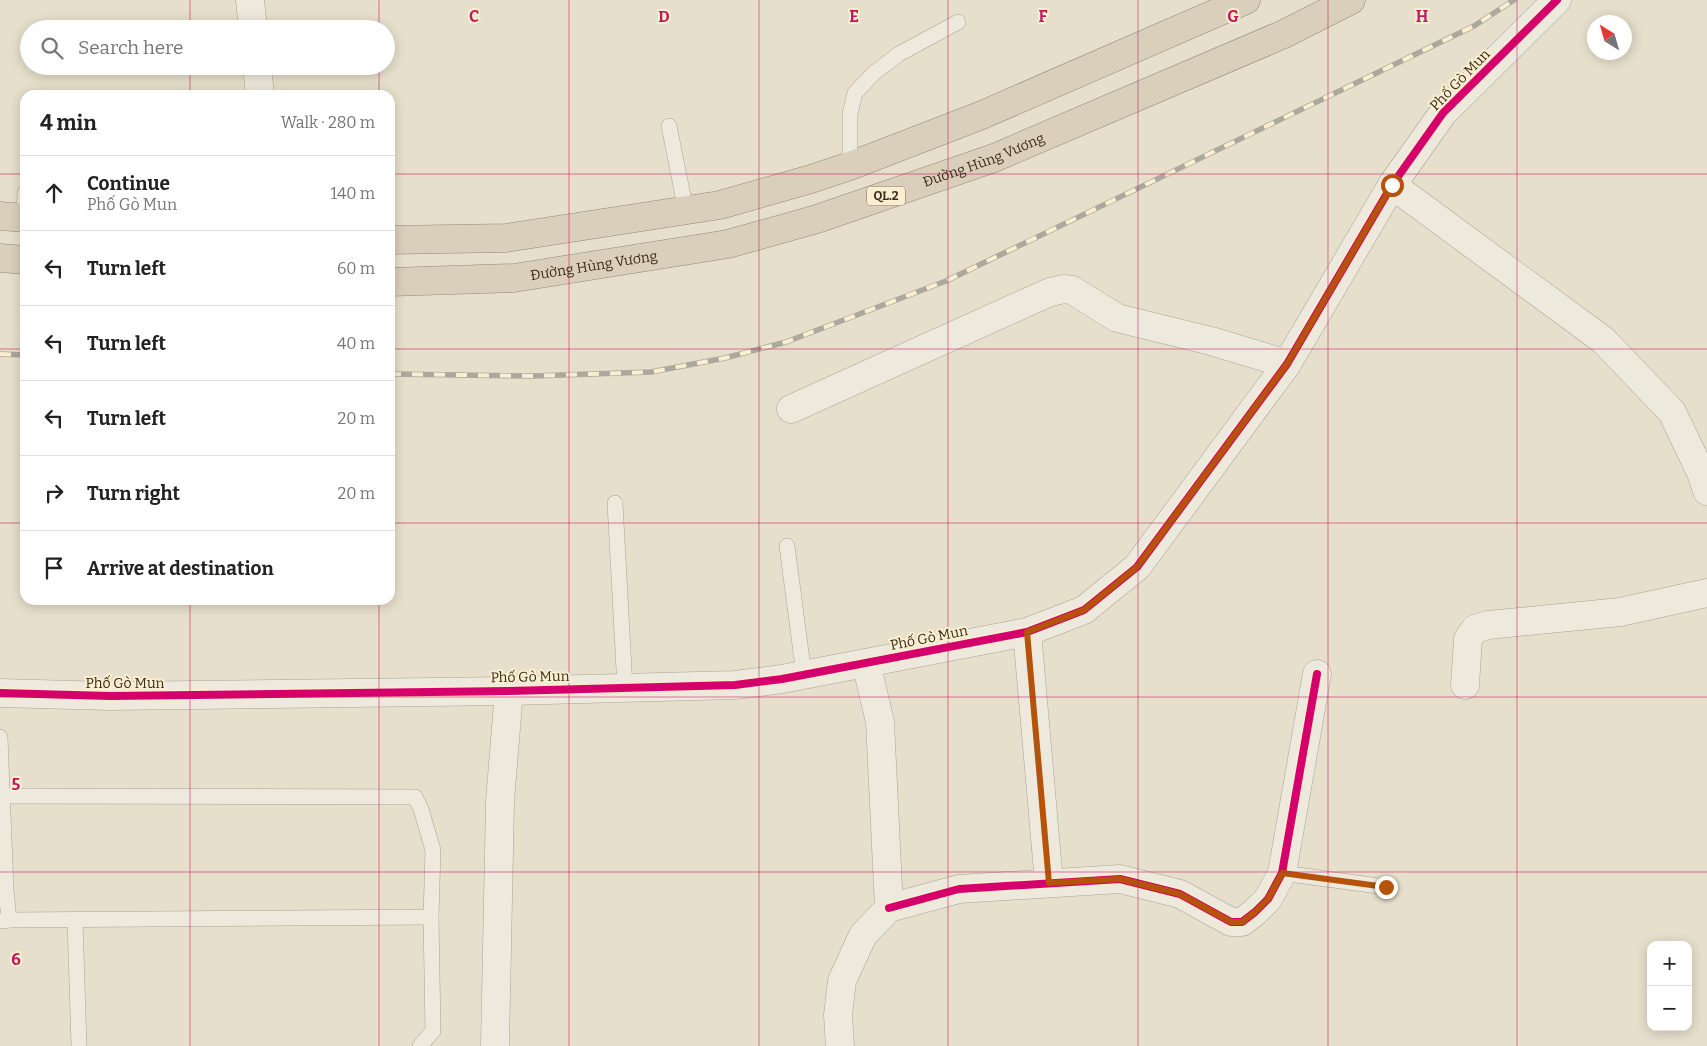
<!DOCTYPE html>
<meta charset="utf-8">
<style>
:root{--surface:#fff;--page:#f2f2f2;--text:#222;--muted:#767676;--line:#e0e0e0}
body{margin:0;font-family:Bitter,serif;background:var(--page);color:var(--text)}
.controls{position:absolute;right:15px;bottom:15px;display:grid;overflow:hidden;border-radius:10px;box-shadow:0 2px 12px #0003}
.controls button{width:45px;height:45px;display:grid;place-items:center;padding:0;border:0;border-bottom:1px solid var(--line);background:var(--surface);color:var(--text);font:25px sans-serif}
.compass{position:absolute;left:1587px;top:15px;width:45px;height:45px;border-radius:50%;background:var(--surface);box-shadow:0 2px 12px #0003;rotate:323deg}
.stop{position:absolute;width:15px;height:15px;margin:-11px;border:4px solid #b45309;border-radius:50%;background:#fff}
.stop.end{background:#b45309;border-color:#fff;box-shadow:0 1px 5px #0008}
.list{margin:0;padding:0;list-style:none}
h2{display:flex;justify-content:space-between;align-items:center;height:65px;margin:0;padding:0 20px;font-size:21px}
h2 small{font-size:16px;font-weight:400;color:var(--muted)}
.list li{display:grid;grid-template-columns:32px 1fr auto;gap:15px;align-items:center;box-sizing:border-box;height:75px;padding:0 20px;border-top:1px solid var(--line)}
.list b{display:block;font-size:19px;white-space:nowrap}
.list p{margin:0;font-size:16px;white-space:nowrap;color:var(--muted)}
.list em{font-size:16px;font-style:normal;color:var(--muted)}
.icon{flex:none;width:28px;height:28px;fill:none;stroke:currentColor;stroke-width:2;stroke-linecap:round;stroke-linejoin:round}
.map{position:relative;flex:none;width:1707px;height:1046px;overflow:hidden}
.search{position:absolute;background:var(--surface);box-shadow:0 2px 12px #0003;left:20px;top:20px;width:375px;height:55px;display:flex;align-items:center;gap:12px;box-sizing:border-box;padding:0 18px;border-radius:28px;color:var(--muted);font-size:19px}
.panel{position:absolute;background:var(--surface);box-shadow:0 2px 12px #0003;left:20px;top:90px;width:375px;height:515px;border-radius:15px}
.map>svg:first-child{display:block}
</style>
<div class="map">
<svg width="1707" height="1046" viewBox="0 0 1707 1046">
<rect width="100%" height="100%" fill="#e6dfcb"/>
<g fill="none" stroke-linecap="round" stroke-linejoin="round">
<g stroke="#aba394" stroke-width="16">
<g id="lane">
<polyline points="669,126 686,211"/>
<polyline points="850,166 850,114 855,93 874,73 899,54 958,22"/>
<polyline points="24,218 25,193"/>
<polyline points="615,503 625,688"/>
<polyline points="787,546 804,675"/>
<polyline points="0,737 6,890 9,920 0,921"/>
<polyline points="2,796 415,797 421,809 433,850 431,917 433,1031 420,1046"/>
<polyline points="1282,873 1386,887"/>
<polyline points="9,920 431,917"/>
<polyline points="75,920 79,1046"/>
</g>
</g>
<g stroke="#aba394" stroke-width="29">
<g id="street">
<polyline points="250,0 253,29"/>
<polyline points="257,66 260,95"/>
<polyline points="1392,185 1603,340 1672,412 1702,475 1707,491"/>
<polyline points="791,409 1050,292 1064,289 1072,290 1117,318 1211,341 1287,364"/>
<polyline points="1027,632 1049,883"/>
<polyline points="1465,685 1468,639 1475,629 1488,625 1620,612 1707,593"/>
<polyline points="0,693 110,696 509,691 735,685 782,679 1027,632 1084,610 1137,567 1287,364 1392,185 1443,113 1557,0"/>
<polyline points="889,908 959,889 1120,879 1180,894 1231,922 1242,922 1255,912 1268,899 1282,873 1317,674"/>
<polyline points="495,1046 500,801 509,691"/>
<polyline points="840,1046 838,1015 842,981 863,935 889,908 880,722 866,663"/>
</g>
</g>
<g stroke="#90897b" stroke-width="29">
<g id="highway">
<polyline points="0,216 25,218"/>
<polyline points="390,240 506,238 720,205 811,179 850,166 982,115 1246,0"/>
<polyline points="0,258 25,260"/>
<path id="s1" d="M 390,282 L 514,278 L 728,244 L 817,219 L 994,158 L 1284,34 L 1351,0"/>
</g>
</g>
<use href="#lane" stroke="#eee9dd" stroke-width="15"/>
<use href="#street" stroke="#eee9dd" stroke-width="28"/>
<use href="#highway" stroke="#dacfbb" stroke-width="28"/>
<g stroke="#ada89d" stroke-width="5.5">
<g id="rail">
<polyline points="0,354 25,355"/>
<polyline points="390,374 532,376 651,372 725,358 786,342 946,281 1474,26 1514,0"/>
</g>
</g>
<use href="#rail" stroke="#f9eecf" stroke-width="4" stroke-dasharray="11" stroke-linecap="butt"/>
<g stroke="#f9eecf" stroke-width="11">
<g id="cycleway">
<polyline points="0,693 110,696 509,691 735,685 782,679 1027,632 1084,610 1137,567 1287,364 1392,185 1443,113 1557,0"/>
<polyline points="889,908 959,889 1120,879 1180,894 1231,922 1242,922 1255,912 1268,899 1282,873 1317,674"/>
</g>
</g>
<use href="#cycleway" stroke="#d6006c" stroke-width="8"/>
</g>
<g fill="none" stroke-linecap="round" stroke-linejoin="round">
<polyline stroke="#b45309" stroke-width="6" points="1386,887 1282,873 1268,899 1255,912 1242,922 1231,922 1180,894 1120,879 1049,883 1027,632 1084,610 1137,567 1287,364 1392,185"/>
</g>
<path fill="none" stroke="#c2185b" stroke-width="1" stroke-opacity="0.55" d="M 190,0 L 190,29M 379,0 L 379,29M 569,0 L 569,1046M 759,0 L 759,1046M 948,0 L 948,1046M 1138,0 L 1138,1046M 1328,0 L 1328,1046M 1517,0 L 1517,1046M 190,66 L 190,95M 379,66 L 379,95M 0,174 L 25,174M 390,174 L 1707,174M 0,349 L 25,349M 390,349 L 1707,349M 0,523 L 25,523M 390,523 L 1707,523M 190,600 L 190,1046M 379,600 L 379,1046M 0,697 L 1707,697M 0,872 L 1707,872"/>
<g text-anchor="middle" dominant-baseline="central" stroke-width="4" stroke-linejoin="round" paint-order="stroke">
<rect fill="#f9eecf" stroke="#746651" stroke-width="1" x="867" y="186.5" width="38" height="19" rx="4"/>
<g font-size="12" font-weight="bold" fill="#3b2b1b">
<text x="886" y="196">QL.2</text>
</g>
<g font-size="14" fill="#3b2b1b" stroke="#f9eecf">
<text transform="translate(1460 80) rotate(-46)">Phố Gò Mun</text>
<text stroke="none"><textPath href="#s1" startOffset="610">Đường Hùng Vương</textPath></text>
<text stroke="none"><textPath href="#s1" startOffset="205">Đường Hùng Vương</textPath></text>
<text transform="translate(929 638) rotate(-11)">Phố Gò Mun</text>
<text transform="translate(530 677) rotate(-1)">Phố Gò Mun</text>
<text x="125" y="683">Phố Gò Mun</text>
</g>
</g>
<g font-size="16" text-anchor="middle" font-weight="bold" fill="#c2185b" stroke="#f9eecf" stroke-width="4" stroke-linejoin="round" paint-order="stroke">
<text x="474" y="22">C</text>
<text x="664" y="22">D</text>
<text x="854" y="22">E</text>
<text x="1043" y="22">F</text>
<text x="1233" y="22">G</text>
<text x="1422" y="22">H</text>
<text x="16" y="790">5</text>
<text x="16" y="965">6</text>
</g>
</svg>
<div class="controls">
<button>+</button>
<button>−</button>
</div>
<svg class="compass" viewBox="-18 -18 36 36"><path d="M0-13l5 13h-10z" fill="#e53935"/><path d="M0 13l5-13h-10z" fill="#767676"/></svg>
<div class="stop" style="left:1392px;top:185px"></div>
<div class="stop end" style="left:1386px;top:887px"></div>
<div class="search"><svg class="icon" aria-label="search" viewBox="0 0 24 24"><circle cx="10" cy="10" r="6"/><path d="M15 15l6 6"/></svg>Search here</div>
<section class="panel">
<h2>4 min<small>Walk · 280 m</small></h2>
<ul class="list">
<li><svg class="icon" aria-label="ahead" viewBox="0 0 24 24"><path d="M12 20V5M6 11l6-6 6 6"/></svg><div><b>Continue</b><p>Phố Gò Mun</p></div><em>140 m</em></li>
<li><svg class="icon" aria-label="left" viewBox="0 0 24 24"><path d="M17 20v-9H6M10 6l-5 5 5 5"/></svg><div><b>Turn left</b></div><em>60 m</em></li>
<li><svg class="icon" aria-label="left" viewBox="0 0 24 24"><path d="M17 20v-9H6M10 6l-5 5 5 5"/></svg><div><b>Turn left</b></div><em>40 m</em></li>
<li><svg class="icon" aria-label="left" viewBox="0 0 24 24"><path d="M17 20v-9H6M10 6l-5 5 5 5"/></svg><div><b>Turn left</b></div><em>20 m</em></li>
<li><svg class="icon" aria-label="right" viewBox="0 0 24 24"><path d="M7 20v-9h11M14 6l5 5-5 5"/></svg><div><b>Turn right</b></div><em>20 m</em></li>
<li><svg class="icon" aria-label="arrive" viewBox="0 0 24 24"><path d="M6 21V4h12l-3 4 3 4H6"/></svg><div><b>Arrive at destination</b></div></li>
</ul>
</section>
</div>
